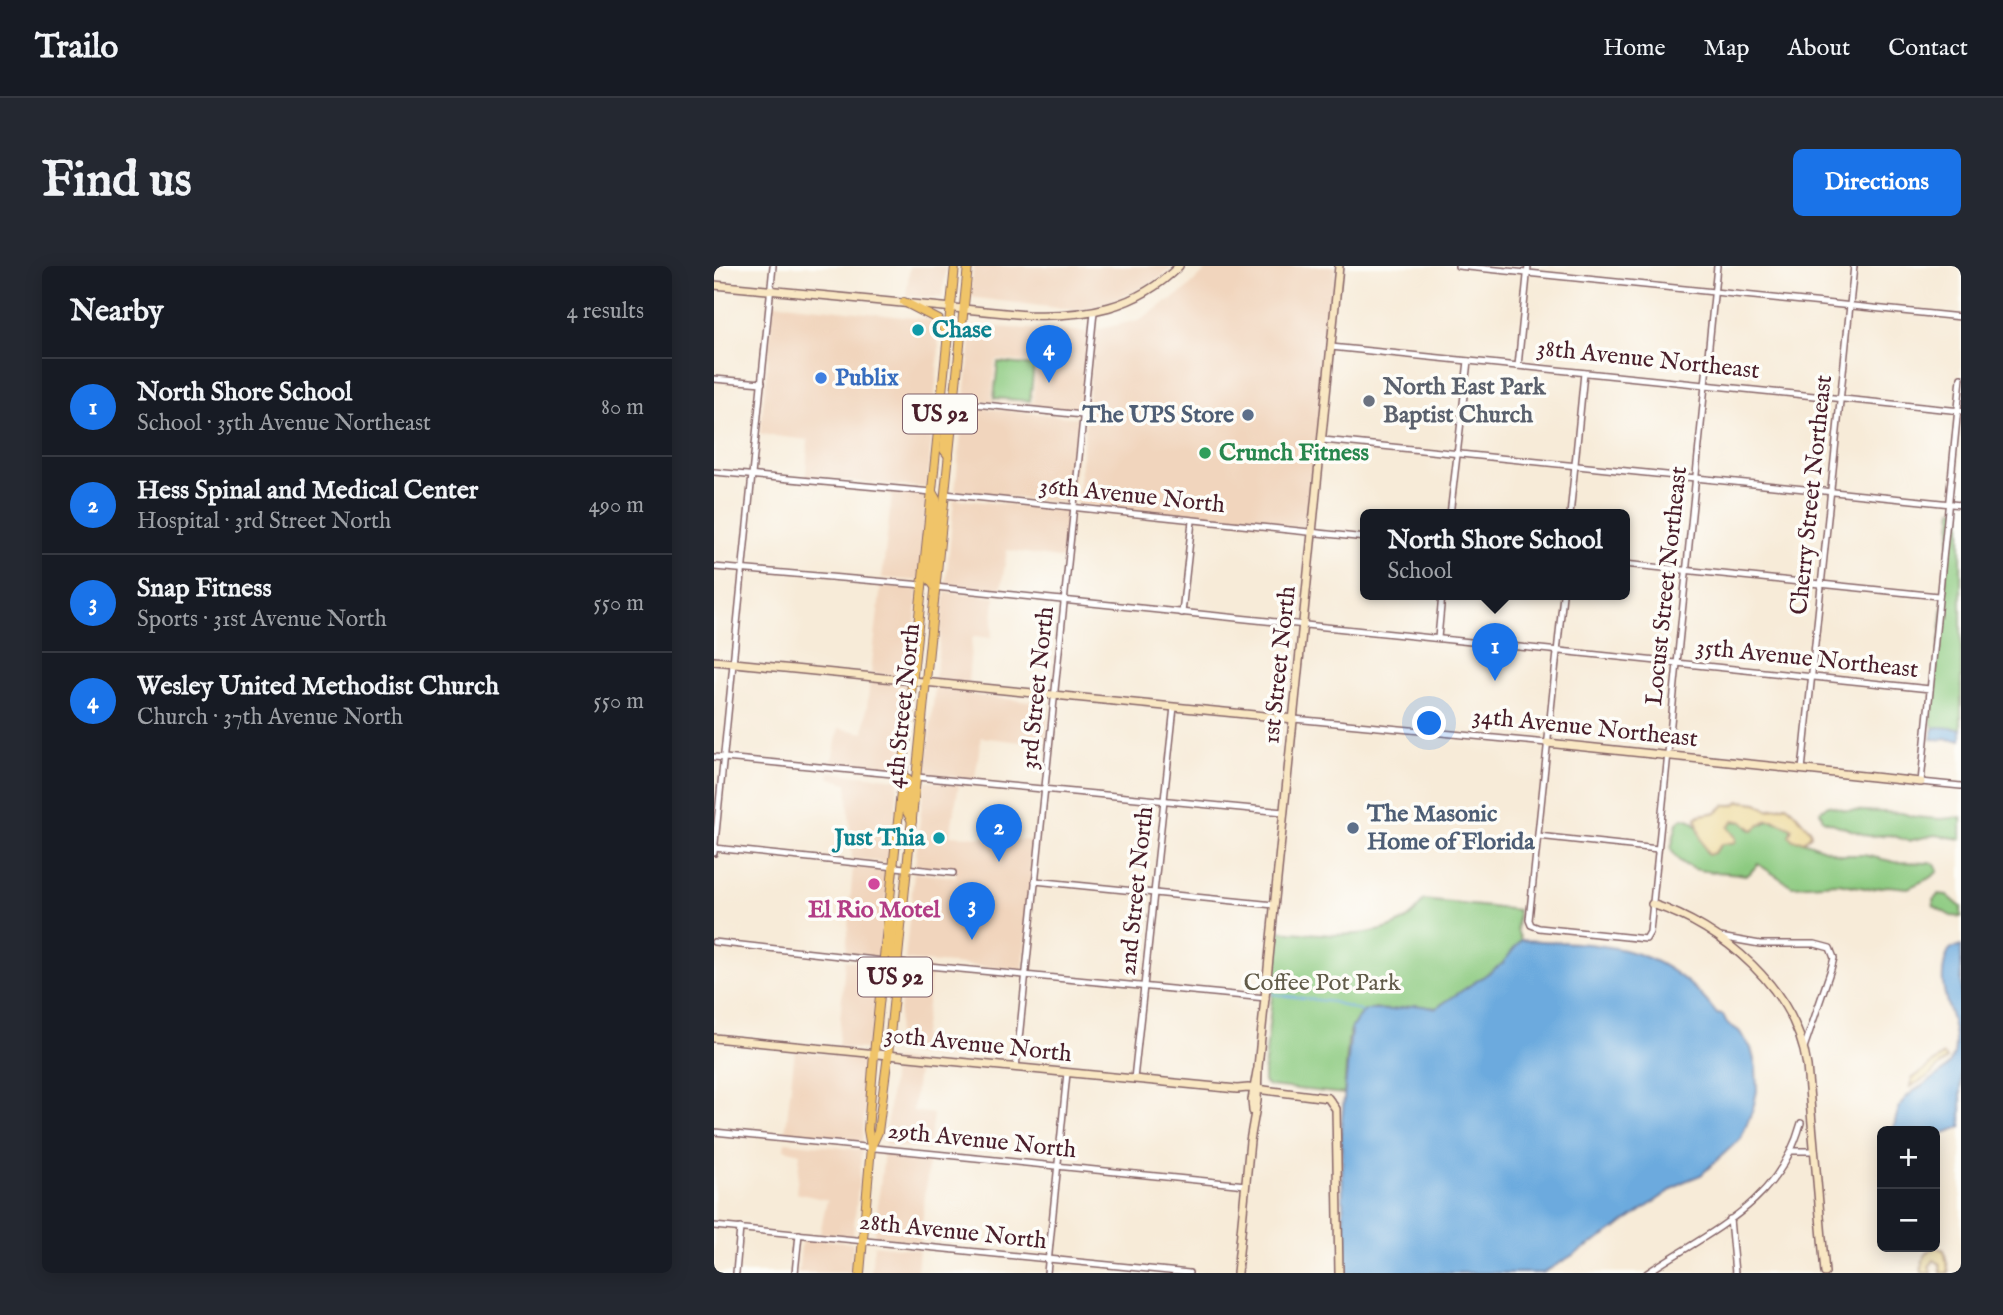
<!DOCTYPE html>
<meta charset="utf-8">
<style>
:root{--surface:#171b24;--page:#242831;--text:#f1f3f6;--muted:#9ea1a6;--line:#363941;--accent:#1a73e8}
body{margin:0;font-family:"IM FELL English",serif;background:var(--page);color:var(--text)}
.controls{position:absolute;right:21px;bottom:21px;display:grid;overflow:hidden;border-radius:10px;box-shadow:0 4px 18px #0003}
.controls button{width:63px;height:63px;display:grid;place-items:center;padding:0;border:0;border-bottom:2px solid var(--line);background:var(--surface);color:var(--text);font:35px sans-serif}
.you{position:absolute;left:716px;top:458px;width:24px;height:24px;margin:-18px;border:5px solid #fff;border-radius:50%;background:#1a73e8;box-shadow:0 0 0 10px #1a73e833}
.badge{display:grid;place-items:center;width:46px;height:46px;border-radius:50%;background:var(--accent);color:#fff;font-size:23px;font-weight:700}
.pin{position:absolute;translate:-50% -58px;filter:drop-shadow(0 2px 4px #0008)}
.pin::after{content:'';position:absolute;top:37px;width:24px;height:21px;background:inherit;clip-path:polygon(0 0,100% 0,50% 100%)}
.popup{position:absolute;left:646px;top:243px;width:270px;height:91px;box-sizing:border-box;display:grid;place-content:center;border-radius:10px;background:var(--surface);filter:drop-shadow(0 2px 5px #0005);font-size:23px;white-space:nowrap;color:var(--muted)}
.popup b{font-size:26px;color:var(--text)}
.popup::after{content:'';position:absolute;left:50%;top:100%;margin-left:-14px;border:14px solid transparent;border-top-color:var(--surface)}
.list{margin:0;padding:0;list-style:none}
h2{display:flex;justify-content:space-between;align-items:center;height:91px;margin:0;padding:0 28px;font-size:30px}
h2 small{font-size:23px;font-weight:400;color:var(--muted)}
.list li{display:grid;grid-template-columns:46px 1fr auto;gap:21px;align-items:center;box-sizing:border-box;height:98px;padding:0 28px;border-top:2px solid var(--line)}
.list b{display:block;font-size:26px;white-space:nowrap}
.list p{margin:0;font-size:23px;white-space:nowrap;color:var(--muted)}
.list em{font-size:23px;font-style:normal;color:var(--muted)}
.map{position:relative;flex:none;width:1247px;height:1007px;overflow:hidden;border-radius:10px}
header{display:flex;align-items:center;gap:42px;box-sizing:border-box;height:98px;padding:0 35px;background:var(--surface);border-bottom:2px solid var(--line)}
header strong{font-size:33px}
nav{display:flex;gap:38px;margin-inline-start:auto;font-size:24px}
.intro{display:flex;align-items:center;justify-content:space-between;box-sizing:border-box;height:168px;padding:0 42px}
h1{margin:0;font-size:49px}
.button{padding:18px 32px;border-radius:10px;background:var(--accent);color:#fff;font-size:24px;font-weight:700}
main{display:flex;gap:42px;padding:0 42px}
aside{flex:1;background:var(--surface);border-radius:10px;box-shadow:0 4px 18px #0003}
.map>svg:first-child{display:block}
</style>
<header>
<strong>Trailo</strong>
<nav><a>Home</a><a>Map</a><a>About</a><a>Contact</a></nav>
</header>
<div class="intro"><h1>Find us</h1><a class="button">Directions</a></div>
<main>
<aside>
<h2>Nearby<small>4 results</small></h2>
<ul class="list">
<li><span class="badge">1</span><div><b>North Shore School</b><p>School · 35th Avenue Northeast</p></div><em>80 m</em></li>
<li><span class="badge">2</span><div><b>Hess Spinal and Medical Center</b><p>Hospital · 3rd Street North</p></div><em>490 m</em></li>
<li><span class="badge">3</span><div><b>Snap Fitness</b><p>Sports · 31st Avenue North</p></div><em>550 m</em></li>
<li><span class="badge">4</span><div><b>Wesley United Methodist Church</b><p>Church · 37th Avenue North</p></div><em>550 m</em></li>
</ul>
</aside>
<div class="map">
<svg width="1247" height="1007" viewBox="0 0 1247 1007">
<rect width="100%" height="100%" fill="#fdfcf7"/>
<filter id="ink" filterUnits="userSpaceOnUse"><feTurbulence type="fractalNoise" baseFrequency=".0143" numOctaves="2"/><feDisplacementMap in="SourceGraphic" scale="14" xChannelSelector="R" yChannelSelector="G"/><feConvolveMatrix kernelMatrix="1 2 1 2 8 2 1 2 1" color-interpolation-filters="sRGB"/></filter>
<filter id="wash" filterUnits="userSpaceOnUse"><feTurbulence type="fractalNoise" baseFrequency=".00686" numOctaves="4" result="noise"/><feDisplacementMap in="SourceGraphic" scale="28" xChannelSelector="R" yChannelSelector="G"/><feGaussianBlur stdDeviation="1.57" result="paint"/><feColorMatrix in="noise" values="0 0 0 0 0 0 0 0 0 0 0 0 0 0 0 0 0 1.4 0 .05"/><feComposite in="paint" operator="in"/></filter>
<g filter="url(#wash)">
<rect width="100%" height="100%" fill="#f7ebd8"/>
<g fill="#f1d5bd" fill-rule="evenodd">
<polygon points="196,0 232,0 228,32 192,30"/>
<polygon points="260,0 460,0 445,13 416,28 383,41 366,45 255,31"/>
<polygon points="496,0 622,0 597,263 363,239 381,64 425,54 473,23"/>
<polygon points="60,37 218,54 223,58 225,82 213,222 92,211 94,174 46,168"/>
<path d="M 258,60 L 375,66 L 367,145 L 251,133 ZM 284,93 L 320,97 L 322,100 L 319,135 L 316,138 L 280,135 L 278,131 L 281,96 Z"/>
<polygon points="250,140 366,152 357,238 241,225"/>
<polygon points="91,219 213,229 206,315 168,312 178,229"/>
<polygon points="240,233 356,245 350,293 293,284 287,324 232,318"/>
<polygon points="167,319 205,323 195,411 157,407"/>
<polygon points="231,326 281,331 277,372 261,370 258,373 254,417 221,414"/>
<polygon points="156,414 195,418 186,506 117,499 125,462 150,467"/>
<polygon points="221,421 258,425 258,429 336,438 332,479 267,471 261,513 211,508"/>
<polygon points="116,506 185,513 176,597 138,593 133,517 115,512"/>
<polygon points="210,515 245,518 236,569 322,575 309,704 191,694 200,607 242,611 242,604 201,600"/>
<polygon points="139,601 175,605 166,691 132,687"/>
<polygon points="131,694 165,698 157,784 124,781"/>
<polygon points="190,701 218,703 206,789 181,786"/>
<polygon points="81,785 156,791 148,877 71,869"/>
<polygon points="180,793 205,796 199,845 219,848 215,884 171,879"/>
<polygon points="71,876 148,884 139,970 106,967 113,934 82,927 86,887 70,883"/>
<polygon points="170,886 215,891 206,977 160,972"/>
<polygon points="88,972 139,977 136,1007 84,1007"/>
<polygon points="160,979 205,984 203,1007 157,1007"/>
</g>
<g fill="#8cca80" stroke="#6b7456" stroke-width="2">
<polygon points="284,96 320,100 316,135 280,132"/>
<polygon points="1239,243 1247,243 1247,463 1220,462 1217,457"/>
<polygon points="1114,539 1131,544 1188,547 1201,551 1227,553 1247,551 1247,573 1221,569 1194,575 1177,569 1154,570 1109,554 1106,545"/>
<path d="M 969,552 C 987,554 988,573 993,588 L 1000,587 L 1008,578 L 1019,578 L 1022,572 L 1014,561 L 1019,555 L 1029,556 L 1037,564 L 1056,554 L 1076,560 L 1078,564 L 1075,570 L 1127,589 L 1150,589 L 1181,596 L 1215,597 L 1221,598 L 1224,605 L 1218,611 L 1194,622 L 1174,620 L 1156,623 L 1124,617 L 1078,620 L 1044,598 L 1035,608 L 1031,609 C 1006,603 971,613 957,583 L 963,557 Z"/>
<polygon points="1225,628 1233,629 1247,641 1247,651 1237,650 1220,640 1219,634"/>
<path d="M 709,634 L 804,644 L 803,664 L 807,674 L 788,698 L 722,742 L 701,739 L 678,744 L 661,743 L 645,750 L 637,763 L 634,774 L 630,828 L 555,820 L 550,816 L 550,807 L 565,665 C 606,668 687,680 709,634 Z"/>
</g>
<g fill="#eeda9e" stroke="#9c7c64" stroke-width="2">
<path d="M 1026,535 L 1043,537 L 1054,544 L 1072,539 C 1082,545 1087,556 1096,563 L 1097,569 L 1090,575 L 1079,574 L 1075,570 L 1078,562 L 1060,554 L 1053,554 L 1039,564 L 1029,556 L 1020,554 L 1014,561 L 1022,572 L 1021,577 L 1008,578 L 1000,587 L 994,589 L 987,574 L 982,552 L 986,549 L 1003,546 L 1011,539 L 1020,539 Z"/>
<polygon points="1230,789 1233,793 1215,810 1196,821 1198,813"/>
<path d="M 1221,981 L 1230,984 L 1235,1007 L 1227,1007 L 1226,998 L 1220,994 L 1215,1001 L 1218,1007 L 1208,1007 C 1206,996 1211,986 1221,981 Z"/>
</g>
<g fill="#6caade" stroke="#5b6484" stroke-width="2">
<polygon points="1226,461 1247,463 1247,474 1217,473 1220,462"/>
<path d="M 807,674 C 889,678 949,676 1003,748 L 1009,749 L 1013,757 L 1025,765 L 1037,782 L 1042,802 L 1043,825 L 1039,843 L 1027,872 L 987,909 L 969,916 L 894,968 L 829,1007 L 631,1007 L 627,862 L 637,763 L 645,750 L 652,744 L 678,744 L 701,739 L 722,742 L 788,698 Z"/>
<path d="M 1247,680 L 1247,861 L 1225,869 L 1221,869 L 1221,865 L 1179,865 C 1181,855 1183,843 1189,835 C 1203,817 1232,813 1240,788 C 1247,751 1215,723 1236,683 Z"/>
</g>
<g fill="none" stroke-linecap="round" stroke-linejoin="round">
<polyline stroke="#6caade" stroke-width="2" points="558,728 619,736 648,746"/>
</g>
</g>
<g filter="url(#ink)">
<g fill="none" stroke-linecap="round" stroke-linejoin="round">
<g stroke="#876668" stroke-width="8">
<g id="street">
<polyline points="744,0 1247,51"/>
<polyline points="617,81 1247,145"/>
<polyline points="804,100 814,0"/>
<polyline points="1247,112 1207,516 1247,520"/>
<polyline points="0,113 48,117"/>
<polyline points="241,136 369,149"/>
<polyline points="609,174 1247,239"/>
<polyline points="0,206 218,226"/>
<polyline points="231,228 652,272"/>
<polyline points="736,249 754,95"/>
<polyline points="856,249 870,107"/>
<polyline points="910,298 1224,330"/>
<polyline points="0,301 209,319"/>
<polyline points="221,321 1216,423"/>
<polyline points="849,329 815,654 817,659 825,662 932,673 936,666 1003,0"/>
<polyline points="468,347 478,255"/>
<polyline points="724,372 728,329"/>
<polyline points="580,453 833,477"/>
<polyline points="0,491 189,509"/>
<polyline points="1088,504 1140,0"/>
<polyline points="203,511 570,546"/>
<polyline points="824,570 944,583"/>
<polyline points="0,582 239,607"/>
<polyline points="0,587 59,0"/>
<polyline points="321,615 560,639"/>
<polyline points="1006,671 1046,678 1101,678 1116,682 1120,692 1117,703 1090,782"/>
<polyline points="0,676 170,695"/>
<polyline points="183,697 552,732"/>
<polyline points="302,802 380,46"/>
<polyline points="420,813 460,441"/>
<polyline points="0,866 532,919"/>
<polyline points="1078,885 1100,885"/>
<polyline points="1016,953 1021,1007"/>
<polyline points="0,960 475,1007"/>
<polyline points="22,1007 26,962"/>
<polyline points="81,1007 85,968"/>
<polyline points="333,1007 353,807"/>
<path d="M 933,1007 C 998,964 1065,938 1087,857"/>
</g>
</g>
<g stroke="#876668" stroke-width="10">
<g id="secondary">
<path d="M 0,19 L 313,49 C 371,51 422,43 465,0"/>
<polyline points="0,395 580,453"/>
<polyline points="833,477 1207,516"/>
<path d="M 938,638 C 1009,661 1082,723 1093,800 L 1111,1007"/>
<polyline points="0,772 523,823 534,822 614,832 622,843 625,1007"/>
<polyline points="539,845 538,834 543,805"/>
<polyline points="523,1007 536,875 543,835 544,801 625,0"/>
</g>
</g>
<g stroke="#876668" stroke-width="10">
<g id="primary">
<polyline points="190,36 225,54 233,70"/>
<polyline points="227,135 234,140 230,184 235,190"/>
<polyline points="218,226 222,233 223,243 216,314 221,321"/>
<polyline points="189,509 195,515 192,544 198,555"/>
<polyline points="175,647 180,657 177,689 183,696"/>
<polyline points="157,881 164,866 174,789 254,0"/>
<polyline points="146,1007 157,881 154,864 160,788 241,0"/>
</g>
</g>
<use href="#street" stroke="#fff" stroke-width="5"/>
<use href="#secondary" stroke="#f9e7c3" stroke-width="7"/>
<use href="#primary" stroke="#f0c469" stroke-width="8"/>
</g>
</g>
<g fill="#0f9aa8" stroke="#fdfcf7" stroke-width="2.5">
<circle cx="204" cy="64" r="7"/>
<circle cx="225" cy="572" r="7"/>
</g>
<circle fill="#3f7fe0" stroke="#fdfcf7" stroke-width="2.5" cx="107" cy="112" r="7"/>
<circle fill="#6b7280" stroke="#fdfcf7" stroke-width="2.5" cx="655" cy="135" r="7"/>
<g fill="#5c6f8a" stroke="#fdfcf7" stroke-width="2.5">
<circle cx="534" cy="149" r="7"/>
<circle cx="639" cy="562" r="7"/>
</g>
<circle fill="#2e9e5b" stroke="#fdfcf7" stroke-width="2.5" cx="491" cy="187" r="7"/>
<circle fill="#d1479c" stroke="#fdfcf7" stroke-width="2.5" cx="160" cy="618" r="7"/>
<g text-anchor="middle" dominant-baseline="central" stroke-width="7" stroke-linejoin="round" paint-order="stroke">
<g fill="#fdfcf7" stroke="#806168" stroke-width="2">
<rect x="189" y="128.5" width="74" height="39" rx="5"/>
<rect x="144" y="691.5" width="74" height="39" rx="5"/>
</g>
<g font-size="23" font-weight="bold" fill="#4a1f2b">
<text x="226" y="148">US 92</text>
<text x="181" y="711">US 92</text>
</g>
<g font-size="24" font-weight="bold" fill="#0d838f" stroke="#fdfcf7" text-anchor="start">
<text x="218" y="64">Chase</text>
<text x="211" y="572" text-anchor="end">Just Thia</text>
</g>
<g font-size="24" fill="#4a1f2b" stroke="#fdfcf7">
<text transform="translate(934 94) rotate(6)">38th Avenue Northeast</text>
<text transform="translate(1098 229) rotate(-84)">Cherry Street Northeast</text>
<text transform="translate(418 230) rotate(6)">36th Avenue North</text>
<text transform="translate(953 320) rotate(-84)">Locust Street Northeast</text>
<text transform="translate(1093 393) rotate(6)">35th Avenue Northeast</text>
<text transform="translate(566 399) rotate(-84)">1st Street North</text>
<text transform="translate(324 422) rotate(-84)">3rd Street North</text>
<text transform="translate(190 440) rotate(-84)">4th Street North</text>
<text transform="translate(871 462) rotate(6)">34th Avenue Northeast</text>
<text transform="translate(423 625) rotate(-84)">2nd Street North</text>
<text transform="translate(264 779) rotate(6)">30th Avenue North</text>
<text transform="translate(268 875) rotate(6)">29th Avenue North</text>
<text transform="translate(239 966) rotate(6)">28th Avenue North</text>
</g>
<g font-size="24" font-weight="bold" fill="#366cbe" stroke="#fdfcf7" text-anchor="start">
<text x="121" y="112">Publix</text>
</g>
<g font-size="24" font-weight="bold" fill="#5b616d" stroke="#fdfcf7" text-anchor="start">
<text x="669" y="121">North East Park<tspan x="669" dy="28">Baptist Church</tspan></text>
</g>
<g font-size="24" font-weight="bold" fill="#4e5e75" stroke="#fdfcf7" text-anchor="end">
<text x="520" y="149">The UPS Store</text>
<text x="653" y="548" text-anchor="start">The Masonic<tspan x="653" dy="28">Home of Florida</tspan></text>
</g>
<g font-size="24" font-weight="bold" fill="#27864d" stroke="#fdfcf7" text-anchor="start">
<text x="505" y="187">Crunch Fitness</text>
</g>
<g font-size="24" font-weight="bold" fill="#b23c85" stroke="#fdfcf7">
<text x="160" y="644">El Rio Motel</text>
</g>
<g font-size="24" fill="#615b49" stroke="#fdfcf7">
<text x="608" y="717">Coffee Pot Park</text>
</g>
</g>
</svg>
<div class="controls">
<button>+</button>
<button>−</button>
</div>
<div class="you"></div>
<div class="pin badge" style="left:781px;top:415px">1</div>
<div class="popup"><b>North Shore School</b>School</div>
<div class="pin badge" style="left:285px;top:596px">2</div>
<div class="pin badge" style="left:258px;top:674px">3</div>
<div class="pin badge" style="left:335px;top:117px">4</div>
</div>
</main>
